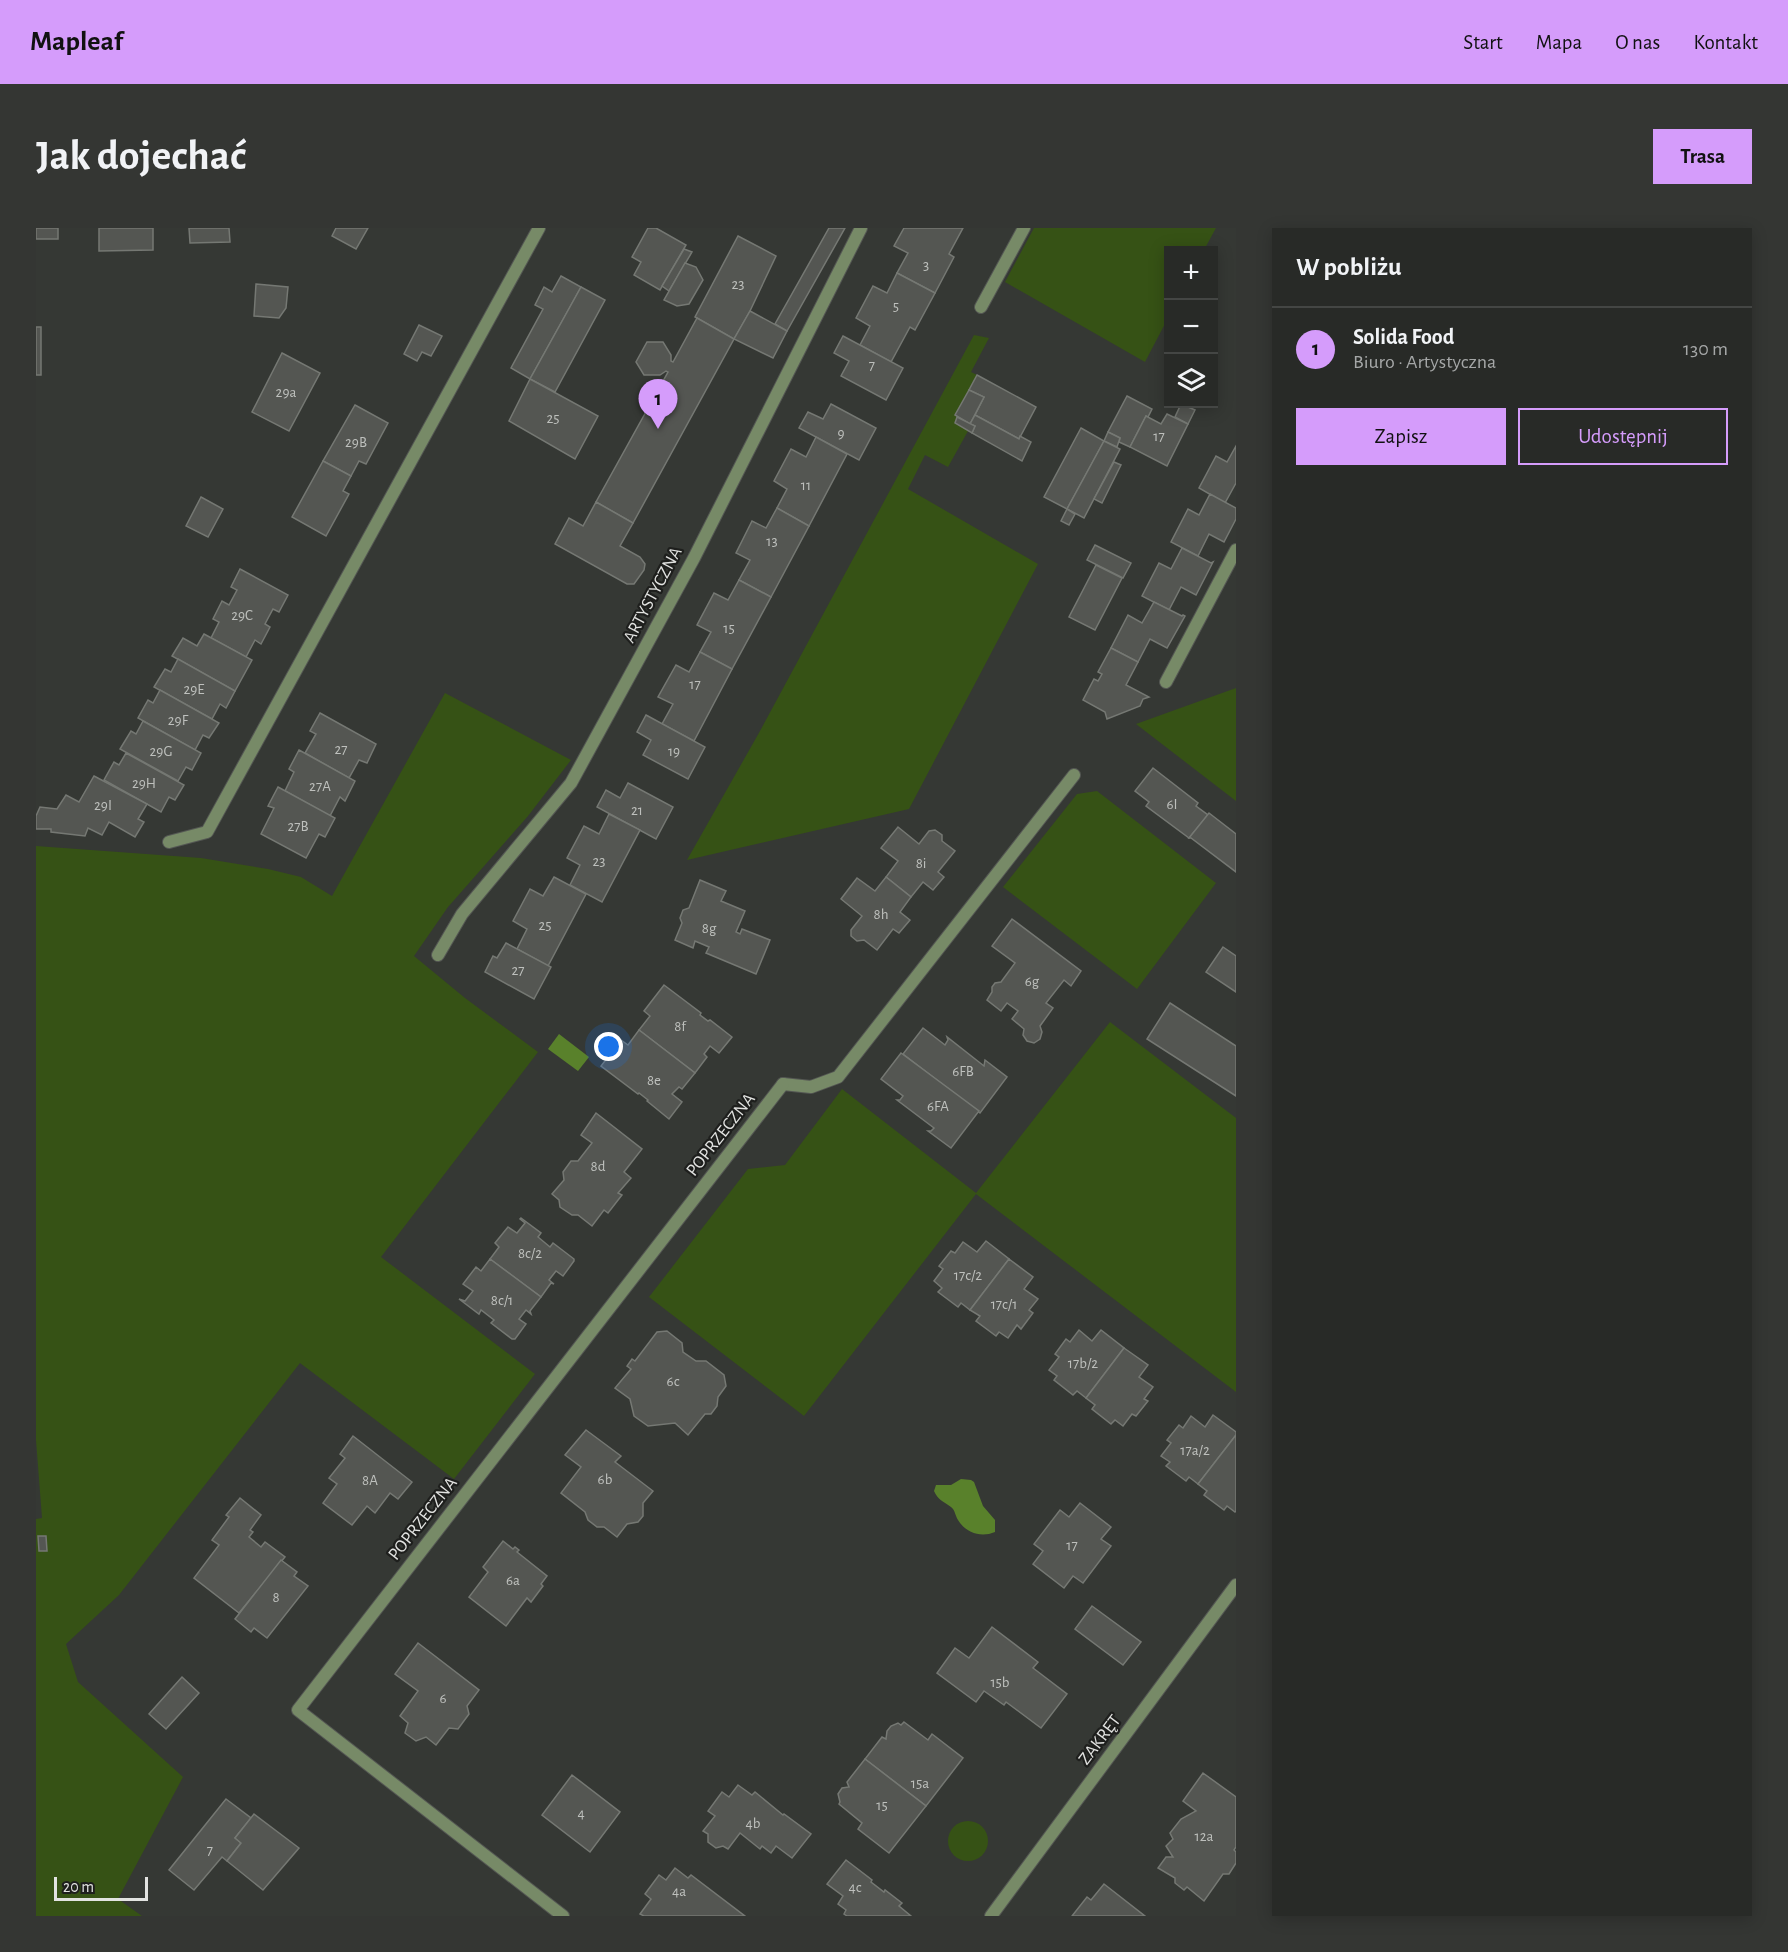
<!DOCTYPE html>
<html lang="pl">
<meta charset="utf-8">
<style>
:root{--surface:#282a27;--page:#343633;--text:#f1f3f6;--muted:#a5a7a7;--line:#444644;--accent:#d59cfb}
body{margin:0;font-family:"Alegreya Sans",sans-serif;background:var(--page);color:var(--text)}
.controls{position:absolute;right:18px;top:18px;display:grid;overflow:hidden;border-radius:0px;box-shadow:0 3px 15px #0003}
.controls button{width:54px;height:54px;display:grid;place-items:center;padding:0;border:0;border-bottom:2px solid var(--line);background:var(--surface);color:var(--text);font:30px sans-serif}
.scale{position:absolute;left:18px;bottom:15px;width:94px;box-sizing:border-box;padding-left:6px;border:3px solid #e2e3e1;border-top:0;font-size:16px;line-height:21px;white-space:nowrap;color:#e2e3e1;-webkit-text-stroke:4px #1e1f1d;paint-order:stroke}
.you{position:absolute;left:573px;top:819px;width:21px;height:21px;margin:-15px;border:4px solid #fff;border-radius:50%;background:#1a73e8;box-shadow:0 0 0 9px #1a73e833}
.badge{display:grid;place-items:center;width:39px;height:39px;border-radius:50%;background:var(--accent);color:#111;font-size:20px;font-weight:700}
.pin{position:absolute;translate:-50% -50px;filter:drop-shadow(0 2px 3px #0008)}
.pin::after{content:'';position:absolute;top:32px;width:21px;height:18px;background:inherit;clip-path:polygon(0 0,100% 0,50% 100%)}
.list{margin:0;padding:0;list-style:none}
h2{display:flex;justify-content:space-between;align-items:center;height:78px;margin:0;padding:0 24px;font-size:26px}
h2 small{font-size:20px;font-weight:400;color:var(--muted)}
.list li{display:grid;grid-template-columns:39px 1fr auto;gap:18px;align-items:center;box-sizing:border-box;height:84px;padding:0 24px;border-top:2px solid var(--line)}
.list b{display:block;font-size:22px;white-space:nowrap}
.list p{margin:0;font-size:20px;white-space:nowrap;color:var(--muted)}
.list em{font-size:20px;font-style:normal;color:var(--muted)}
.actions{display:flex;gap:12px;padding:18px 24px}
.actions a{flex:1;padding:14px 0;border:2px solid var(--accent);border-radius:0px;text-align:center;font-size:21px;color:var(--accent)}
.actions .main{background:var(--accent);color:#111}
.icon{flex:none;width:33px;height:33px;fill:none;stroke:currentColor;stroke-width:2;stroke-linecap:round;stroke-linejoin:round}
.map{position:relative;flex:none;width:1200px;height:1688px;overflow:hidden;border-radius:0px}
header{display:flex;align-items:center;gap:36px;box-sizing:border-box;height:84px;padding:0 30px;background:var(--accent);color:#111}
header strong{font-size:28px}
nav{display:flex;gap:33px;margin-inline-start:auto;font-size:21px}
.intro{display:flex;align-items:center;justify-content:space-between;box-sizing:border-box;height:144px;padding:0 36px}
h1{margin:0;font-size:42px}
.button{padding:15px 27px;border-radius:0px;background:var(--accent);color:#111;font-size:21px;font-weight:700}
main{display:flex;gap:36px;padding:0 36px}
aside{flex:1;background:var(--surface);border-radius:0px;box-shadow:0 3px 15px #0003}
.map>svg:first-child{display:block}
</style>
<header>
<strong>Mapleaf</strong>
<nav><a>Start</a><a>Mapa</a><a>O nas</a><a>Kontakt</a></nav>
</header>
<div class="intro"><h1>Jak dojechać</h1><a class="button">Trasa</a></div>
<main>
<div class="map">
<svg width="1200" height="1688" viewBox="0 0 1200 1688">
<rect width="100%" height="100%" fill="#353834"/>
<g fill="#365215">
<polygon points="998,0 1180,0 1168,22 1132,22 1132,90 1109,134 969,54"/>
<polygon points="938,107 953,110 935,144 941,147 919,187 932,203 912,239 889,227 872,261 1002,336 873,581 651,632 724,503"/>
<polygon points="1200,460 1200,573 1100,496"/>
<polygon points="409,465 535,532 492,588 412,679 378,728 429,770 502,824 345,1029 499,1146 418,1251 264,1135 83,1367 30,1416 42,1454 147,1549 82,1671 106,1688 0,1688 0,1291 6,1290 0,1212 0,618 165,630 232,641 265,649 296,668"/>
<polygon points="1061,563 1180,655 1101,761 967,659 1041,566"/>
<polygon points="1074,794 1200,890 1200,1164 940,966 768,1188 613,1069 712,941 749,937 806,861 940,965"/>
<circle cx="932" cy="1613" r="20"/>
</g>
<g fill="#59812b">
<polygon points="523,806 553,829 542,843 512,821"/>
<path d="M 925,1251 L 935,1252 L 938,1254 L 947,1278 L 959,1292 L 959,1304 C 945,1310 930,1305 922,1292 C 919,1287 919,1282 915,1279 C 907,1273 902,1272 898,1263 L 900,1257 L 915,1257 Z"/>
</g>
<g fill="#545652" stroke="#757873" stroke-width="1.5">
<rect x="0" y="0" width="22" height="11"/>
<polygon points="63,0 117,0 117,22 63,23"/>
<polygon points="153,0 193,0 194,14 154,15"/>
<polygon points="300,0 332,0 320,21 296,8"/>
<polygon points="612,0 620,0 650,17 624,62 598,47 605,34 596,29"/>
<polygon points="793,0 809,0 751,103 739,96"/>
<polygon points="868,0 927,0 913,26 918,29 899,65 861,45 872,25 858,18"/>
<polygon points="702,8 740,28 714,83 698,111 659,89"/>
<polygon points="648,21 656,24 633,63 626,58"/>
<polygon points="649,35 660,39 667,52 653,76 641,78 628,72"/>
<polygon points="861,45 899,65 879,102 874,99 855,134 824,117 834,98 820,90 837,58 851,65"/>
<polygon points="525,48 545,59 494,151 475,140 507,81 499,77 508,59 516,64"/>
<polygon points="220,56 252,59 250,80 243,90 218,88"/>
<polygon points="545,59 569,72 519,164 494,151"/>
<polygon points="714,83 751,103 737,130 698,111"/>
<polygon points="661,90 698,111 597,295 560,274 632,144 630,143 624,147 608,147 600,134 611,114 627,114 635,127 635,133 637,134"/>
<polygon points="383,97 406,108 395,128 386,124 381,133 368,126"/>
<rect x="0" y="99" width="5" height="48"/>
<polygon points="807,108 867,140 850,172 805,148 813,133 798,125"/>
<polygon points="246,125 284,145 253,203 216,184"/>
<polygon points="941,147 1000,179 983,211 939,187 948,169 933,162"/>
<polygon points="494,151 562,188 539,231 473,193"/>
<polygon points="933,162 948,169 934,196 919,187"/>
<polygon points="1091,168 1116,181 1112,189 1110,188 1094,219 1083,214 1084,210 1072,204"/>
<polygon points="795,176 840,200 823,232 763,200 772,184 787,191"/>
<polygon points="1145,176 1159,182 1152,196 1139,189"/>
<polygon points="319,177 352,195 330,236 323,233 315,248 287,233"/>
<polygon points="1131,186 1152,196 1131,238 1094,219 1110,188 1125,196"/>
<polygon points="939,187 983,211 984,208 995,214 986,233 936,205 939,198 934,196"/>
<polygon points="921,189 939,198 936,205 919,195"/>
<polygon points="1045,200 1068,213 1031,281 1008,269"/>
<polygon points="1072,204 1084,210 1081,219 1068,213"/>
<polygon points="780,209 811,226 773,298 741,280 751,261 738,253 755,221 770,229"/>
<polygon points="1068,213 1084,221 1048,290 1031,281"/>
<polygon points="1200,218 1200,255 1189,275 1163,260 1180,228 1191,234"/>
<polygon points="287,233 315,248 307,263 313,266 290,308 256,289"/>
<polygon points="1078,234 1085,237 1066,275 1058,271"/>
<polygon points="1174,266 1200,280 1200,291 1188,314 1173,306 1162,328 1135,314 1152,281 1163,287"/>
<polygon points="165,269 187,281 172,309 150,298"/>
<polygon points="560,274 597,295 584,318 604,329 609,336 608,342 598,356 591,356 519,316 533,290 547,298"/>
<polygon points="741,280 773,298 735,369 703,352 714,332 700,325 716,293 730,300"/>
<polygon points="1031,281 1039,286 1033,297 1025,293"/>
<polygon points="1059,317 1095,335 1087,350 1051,332"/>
<polygon points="1146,320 1175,335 1177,334 1160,367 1145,359 1133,382 1106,368 1123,335 1135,341"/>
<polygon points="1060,337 1086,350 1059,402 1033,389"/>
<polygon points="204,341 252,367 243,384 237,381 229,396 234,399 225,416 219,412 210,429 175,410 183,394 177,391 186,373 193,377 201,362 195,359"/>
<polygon points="703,352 735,369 696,441 664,424 675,404 661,397 678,365 692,372"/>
<polygon points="1118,374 1146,388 1147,387 1149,388 1131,420 1114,411 1102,434 1075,420 1092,387 1106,395"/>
<polygon points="168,406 216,432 199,463 136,428 147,410 161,418"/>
<polygon points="1075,420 1102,434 1090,457 1113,469 1107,471 1104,478 1071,491 1069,484 1047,472 1058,451 1062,453 1066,446 1062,444"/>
<polygon points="664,424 696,441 658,513 626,496 637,476 622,469 640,437 653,444"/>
<polygon points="142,431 199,463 190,480 184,476 176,491 118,459 129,441 135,444"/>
<polygon points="124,462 183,495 173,510 167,507 159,522 102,490 112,472 117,475"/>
<polygon points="284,485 340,516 331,535 323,532 313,550 269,525 280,506 274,503"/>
<polygon points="610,487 669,519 652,551 607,527 615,512 601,504"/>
<polygon points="107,493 165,525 156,542 150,539 142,553 84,521 95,503 100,506"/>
<polygon points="263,522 319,553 309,573 304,569 294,588 249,563 258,544 253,541"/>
<polygon points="90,525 148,557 139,572 133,569 125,584 68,552 78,534 83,537"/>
<polygon points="1117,540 1162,575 1160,578 1172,587 1153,610 1110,578 1113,574 1099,563"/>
<polygon points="58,548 111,576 102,591 108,594 99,609 73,594 66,607 52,600 49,608 15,604 15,601 0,601 0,588 4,579 21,581 30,567 43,574"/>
<polygon points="592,555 637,579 620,611 561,579 570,562 584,570"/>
<polygon points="242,559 299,590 289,609 283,606 270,630 225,606 238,580 232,578"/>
<polygon points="1173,585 1200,606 1200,644 1155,610 1153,610"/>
<polygon points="573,586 604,602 566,674 534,657 544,637 531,630 548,598 563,606"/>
<polygon points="862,599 883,616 893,603 899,602 906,607 906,613 919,623 902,644 908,649 897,662 887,654 875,669 850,649 862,633 845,620"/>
<polygon points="518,649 550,666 512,738 481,721 491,701 477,693 494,661 507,668"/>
<polygon points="850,649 875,669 864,684 874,692 863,705 857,701 841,722 828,712 821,713 815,708 815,702 826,688 805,671 821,650 839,663"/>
<polygon points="664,652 690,663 685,673 709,683 700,704 704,706 706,701 734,712 720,746 670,725 673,719 659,713 657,720 639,712 646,695 644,690 647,682 653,680"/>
<polygon points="976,691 1045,743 1035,758 1028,752 1010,775 1017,780 1004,798 1006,804 1004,811 998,815 991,813 987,807 988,801 976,791 982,783 971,775 965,783 951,772 956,764 956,759 959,755 965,754 979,735 956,718"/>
<polygon points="470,715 515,739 498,771 449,744 457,728 461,730"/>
<polygon points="1187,719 1200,728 1200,764 1170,744"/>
<polygon points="628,757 665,785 664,787 672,793 674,792 696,809 683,825 674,818 668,826 671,829 659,845 603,802 614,788 608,783"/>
<polygon points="1134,775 1200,818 1200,868 1111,811"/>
<polygon points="887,800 909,817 912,812 911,809 948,838 949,832 971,849 944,885 867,826"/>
<polygon points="603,802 659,845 646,861 643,859 636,866 646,874 633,891 611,873 612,872 603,865 602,866 565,838 585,812 592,817"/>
<polygon points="865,825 943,883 915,920 892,903 895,903 898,900 861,872 864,872 867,868 845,851"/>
<polygon points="560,885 606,921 588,944 595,950 582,965 586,967 572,985 568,982 556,998 542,987 536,987 524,979 523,972 516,966 528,952 527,944 535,933 542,933 556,915 545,907"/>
<polygon points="485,990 505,1005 502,1009 514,1019 517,1015 538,1031 538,1033 527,1048 520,1043 513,1052 518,1056 515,1055 505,1069 454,1031 463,1019 459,1015 472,999 481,1005 489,995 484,991"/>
<polygon points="950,1013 973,1031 934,1082 925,1075 922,1079 902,1064 906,1060 898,1053 907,1041 903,1038 915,1023 919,1025 927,1014 941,1024"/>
<polygon points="454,1031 505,1069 494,1083 495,1086 490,1082 483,1091 490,1096 479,1111 476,1111 455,1095 458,1092 445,1082 443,1086 423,1071 429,1073 437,1063 427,1056 440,1039 445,1043"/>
<polygon points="973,1031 997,1049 988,1061 1002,1071 993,1082 997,1085 985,1101 981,1097 972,1110 963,1104 960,1108 940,1093 944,1088 934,1082"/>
<polygon points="1043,1102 1056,1113 1065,1102 1088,1120 1050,1170 1041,1163 1037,1167 1018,1152 1021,1148 1013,1142 1023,1129 1019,1126 1030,1111 1034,1114"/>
<polygon points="631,1103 646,1115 647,1124 660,1133 670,1133 688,1147 690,1158 682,1169 681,1178 675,1186 669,1186 652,1207 639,1195 612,1198 598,1188 594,1171 579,1160 595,1141 591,1138 596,1131 599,1133 621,1104"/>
<polygon points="1088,1120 1112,1137 1103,1149 1117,1159 1108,1171 1112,1173 1100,1188 1096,1186 1087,1198 1079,1192 1075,1196 1056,1181 1059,1177 1050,1170"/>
<polygon points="1177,1187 1200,1204 1200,1207 1162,1256 1153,1249 1150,1253 1130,1238 1134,1234 1125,1228 1135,1215 1131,1212 1143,1197 1147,1200 1155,1188 1169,1199"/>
<polygon points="550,1202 585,1228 579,1234 617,1263 607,1275 607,1288 602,1294 591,1296 581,1309 568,1299 561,1299 552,1292 549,1284 525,1265 545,1239 529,1227"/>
<polygon points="1200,1207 1200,1283 1199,1284 1191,1278 1188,1282 1168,1267 1171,1263 1162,1256"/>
<polygon points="317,1208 376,1254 362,1271 354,1265 339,1285 331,1278 316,1297 287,1275 301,1256 293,1250 309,1230 304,1226"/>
<polygon points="204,1270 225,1287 214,1302 217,1304 213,1309 225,1319 229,1314 249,1329 203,1385 158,1350 183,1317 176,1312 193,1289 190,1287"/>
<polygon points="1044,1275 1075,1299 1065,1311 1075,1318 1047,1355 1037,1348 1028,1360 997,1336 1007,1323 998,1316 1024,1282 1033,1289"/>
<polygon points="2,1308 10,1308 11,1323 3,1323"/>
<polygon points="467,1313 477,1321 479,1319 483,1322 481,1324 511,1348 505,1356 507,1358 495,1374 491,1370 470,1398 433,1369 452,1344 447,1339"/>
<polygon points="245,1332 261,1344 258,1348 272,1358 231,1410 218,1400 215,1404 199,1391"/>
<polygon points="1056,1378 1105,1414 1087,1437 1039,1401"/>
<polygon points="956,1399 1002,1434 997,1440 1031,1466 1005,1500 970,1474 968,1477 948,1463 940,1474 901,1445 919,1420 933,1430"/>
<polygon points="382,1415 443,1462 431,1478 433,1486 422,1501 413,1500 400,1517 390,1509 380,1513 369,1505 372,1495 364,1488 382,1463 359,1446"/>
<polygon points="146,1449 163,1465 130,1501 113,1486"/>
<polygon points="868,1494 892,1512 896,1506 927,1530 890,1578 829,1531 846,1509 850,1511 851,1503 855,1498 862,1495 865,1497"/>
<polygon points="829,1531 890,1578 853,1625 822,1601 826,1595 803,1576 804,1574 802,1566 806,1560 813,1559 811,1554"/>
<polygon points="1167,1545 1200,1569 1200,1619 1198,1622 1200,1624 1200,1635 1193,1646 1187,1646 1168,1673 1151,1659 1148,1662 1139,1655 1139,1650 1122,1640 1130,1629 1137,1629 1130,1618 1137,1611 1134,1605 1145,1591 1160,1583 1147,1573"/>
<polygon points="536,1547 584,1584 554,1624 506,1587"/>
<polygon points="702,1557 716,1567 719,1564 747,1587 748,1586 775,1606 756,1630 740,1618 735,1625 726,1618 724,1621 704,1605 692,1621 687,1618 680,1620 672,1614 672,1606 667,1603 679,1588 672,1583 686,1564 693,1569"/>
<polygon points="190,1571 215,1590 199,1610 205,1615 191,1633 186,1629 158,1662 133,1642"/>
<polygon points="218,1586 263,1620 227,1662 191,1633 205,1615 199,1610"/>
<polygon points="810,1632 836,1652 835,1654 848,1664 849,1662 866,1675 863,1678 875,1688 811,1688 808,1686 810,1682 802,1676 807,1668 791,1656"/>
<polygon points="639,1640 652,1650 655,1647 709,1688 608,1688 604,1686 615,1671 609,1666 623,1647 630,1652"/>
<polygon points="1068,1656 1109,1688 1036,1688 1051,1669 1055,1672"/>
</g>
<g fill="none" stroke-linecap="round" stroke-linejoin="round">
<g stroke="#545753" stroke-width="14">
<g id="lane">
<polyline points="133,614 171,604 503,0"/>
<polyline points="747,856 775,859 802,849 1038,547"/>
</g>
</g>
<g stroke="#545753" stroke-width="14">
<g id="street">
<polyline points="945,79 988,0"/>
<polyline points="1130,454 1200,322"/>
<polyline points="402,727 426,686 535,555 658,330 825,0"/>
<polyline points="527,1688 262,1482 747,856"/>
<polyline points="955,1688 1200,1357"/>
</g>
</g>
<use href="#lane" stroke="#778a67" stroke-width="12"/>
<use href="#street" stroke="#778a67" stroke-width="12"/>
</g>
<g text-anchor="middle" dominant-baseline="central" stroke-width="4.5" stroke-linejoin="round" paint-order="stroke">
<g font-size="15" fill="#bec0bd">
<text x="890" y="37">3</text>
<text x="702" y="56">23</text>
<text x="860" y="78">5</text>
<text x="836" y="137">7</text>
<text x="250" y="164">29a</text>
<text x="517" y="190">25</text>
<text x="805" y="205">9</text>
<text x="1123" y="208">17</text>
<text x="320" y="214">29B</text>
<text x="770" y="257">11</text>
<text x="736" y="313">13</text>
<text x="206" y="387">29C</text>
<text x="693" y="400">15</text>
<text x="659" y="456">17</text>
<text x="158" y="461">29E</text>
<text x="142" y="492">29F</text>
<text x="305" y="521">27</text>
<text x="125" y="523">29G</text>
<text x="638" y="523">19</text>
<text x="108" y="555">29H</text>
<text x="284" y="558">27A</text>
<text x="1136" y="576">6I</text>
<text x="67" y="577">29I</text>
<text x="601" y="582">21</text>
<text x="262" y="598">27B</text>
<text x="563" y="633">23</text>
<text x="885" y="635">8i</text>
<text x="845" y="686">8h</text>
<text x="509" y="697">25</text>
<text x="673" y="700">8g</text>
<text x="482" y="742">27</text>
<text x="996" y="753">6g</text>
<text x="644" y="798">8f</text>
<text x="927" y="843">6FB</text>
<text x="618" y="852">8e</text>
<text x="902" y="878">6FA</text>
<text x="562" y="938">8d</text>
<text x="494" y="1025">8c/2</text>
<text x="932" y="1047">17c/2</text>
<text x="466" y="1072">8c/1</text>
<text x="968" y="1076">17c/1</text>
<text x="1047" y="1135">17b/2</text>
<text x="637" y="1153">6c</text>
<text x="1159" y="1222">17a/2</text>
<text x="569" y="1251">6b</text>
<text x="334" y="1252">8A</text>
<text x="1036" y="1317">17</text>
<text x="477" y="1352">6a</text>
<text x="240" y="1369">8</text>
<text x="964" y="1454">15b</text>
<text x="407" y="1470">6</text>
<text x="884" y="1555">15a</text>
<text x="846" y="1577">15</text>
<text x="545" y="1585">4</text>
<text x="717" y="1595">4b</text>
<text x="1168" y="1608">12a</text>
<text x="174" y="1622">7</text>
<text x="819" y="1659">4c</text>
<text x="643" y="1663">4a</text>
</g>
<g font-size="18" fill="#e2e3e1" stroke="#1e1f1d">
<text transform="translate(617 367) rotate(-62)">ARTYSTYCZNA</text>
<text transform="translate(685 907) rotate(-52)">POPRZECZNA</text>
<text transform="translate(387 1291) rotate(-52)">POPRZECZNA</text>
<text transform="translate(1064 1512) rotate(-53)">ZAKRĘT</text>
</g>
</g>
</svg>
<div class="controls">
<button>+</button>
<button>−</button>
<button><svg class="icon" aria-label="layers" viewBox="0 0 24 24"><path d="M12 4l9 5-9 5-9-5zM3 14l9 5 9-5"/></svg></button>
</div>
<div class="scale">20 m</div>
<div class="you"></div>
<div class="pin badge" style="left:622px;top:201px">1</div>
</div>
<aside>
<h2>W pobliżu<small></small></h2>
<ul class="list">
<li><span class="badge">1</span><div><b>Solida Food</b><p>Biuro · Artystyczna</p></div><em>130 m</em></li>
</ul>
<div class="actions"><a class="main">Zapisz</a><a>Udostępnij</a></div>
</aside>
</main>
